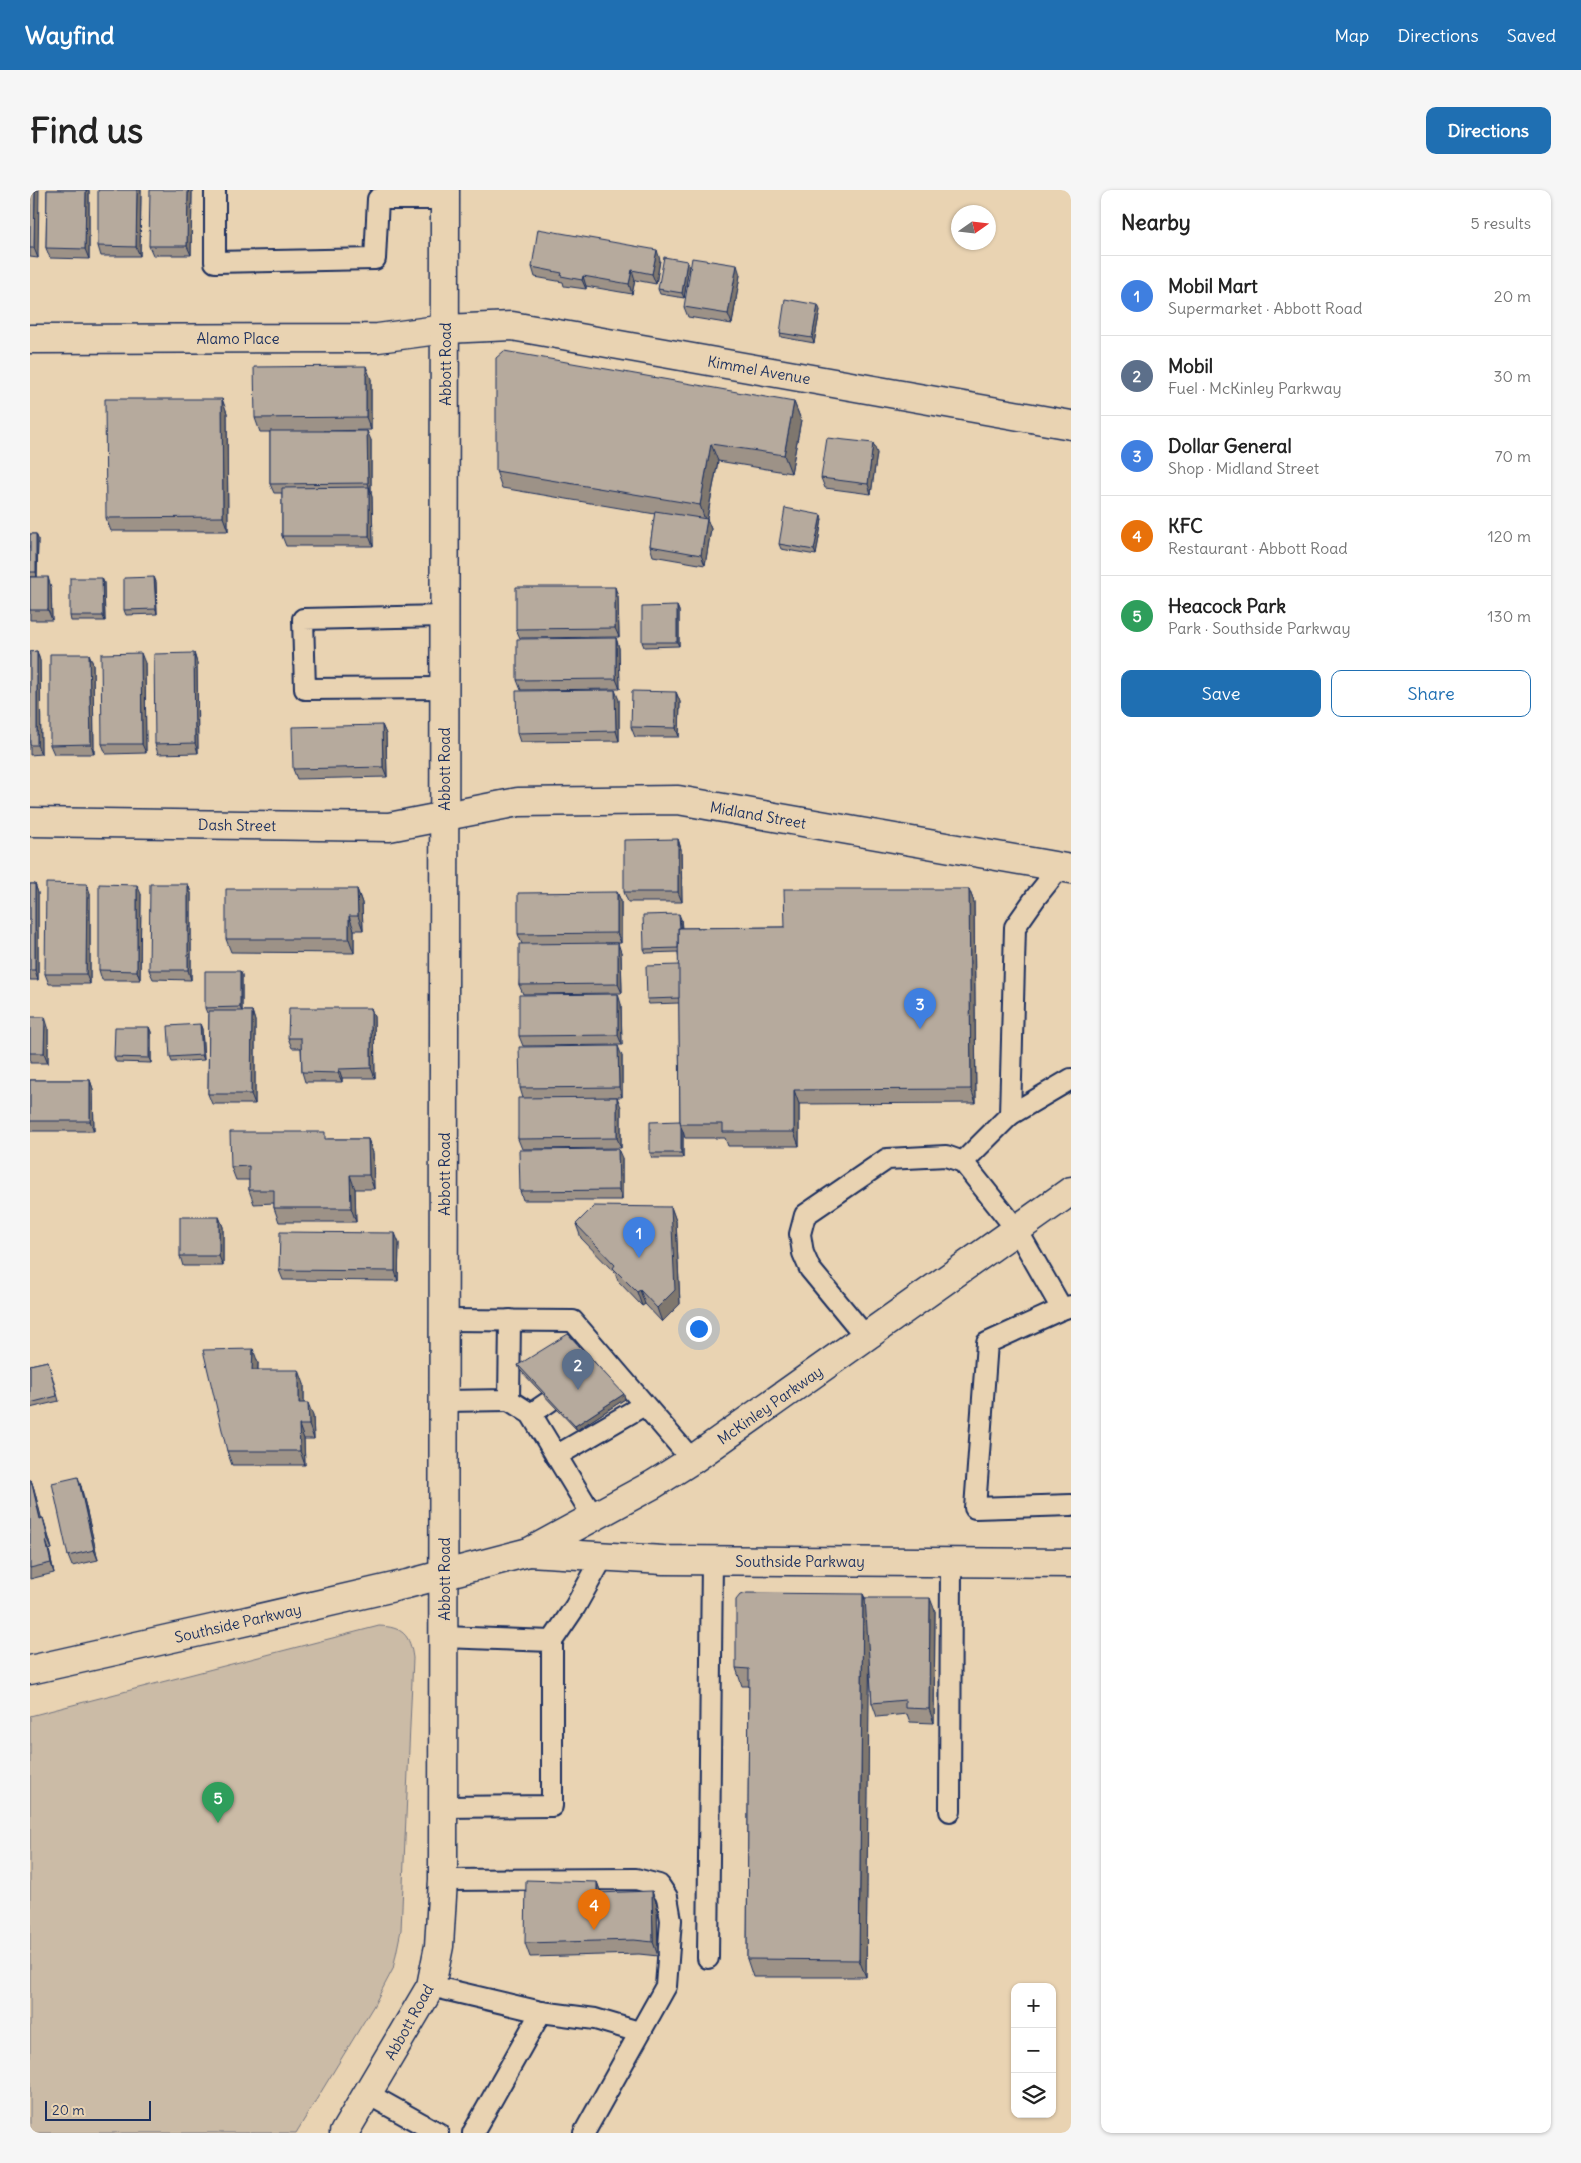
<!DOCTYPE html>
<meta charset="utf-8">
<style>
:root{--surface:#fff;--page:#f6f6f6;--text:#222;--muted:#767676;--line:#e0e0e0;--accent:#1f6fb2}
body{margin:0;font-family:Delius,sans-serif;background:var(--page);color:var(--text)}
.controls{position:absolute;right:15px;bottom:15px;display:grid;overflow:hidden;border-radius:10px;box-shadow:0 1px 4px #0004}
.controls button{width:45px;height:45px;display:grid;place-items:center;padding:0;border:0;border-bottom:1px solid var(--line);background:var(--surface);color:var(--text);font:25px sans-serif}
.compass{position:absolute;left:921px;top:15px;width:45px;height:45px;border-radius:50%;background:var(--surface);box-shadow:0 1px 4px #0004;rotate:76deg}
.scale{position:absolute;left:15px;bottom:12px;width:106px;box-sizing:border-box;padding-left:5px;border:2px solid #1b2f5e;border-top:0;font-size:14px;line-height:18px;white-space:nowrap;color:#1b2f5e;-webkit-text-stroke:4px #e9d3b2;paint-order:stroke}
.you{position:absolute;left:668px;top:1138px;width:18px;height:18px;margin:-12px;border:4px solid #fff;border-radius:50%;background:#1a73e8;box-shadow:0 0 0 8px #1a73e833}
.badge{display:grid;place-items:center;width:32px;height:32px;border-radius:50%;background:var(--accent);color:#fff;font-size:16px;font-weight:700}
.pin{position:absolute;translate:-50% -41px;filter:drop-shadow(0 1px 2px #0008)}
.pin::after{content:'';position:absolute;top:26px;width:18px;height:15px;background:inherit;clip-path:polygon(0 0,100% 0,50% 100%)}
.list{margin:0;padding:0;list-style:none}
h2{display:flex;justify-content:space-between;align-items:center;height:65px;margin:0;padding:0 20px;font-size:21px}
h2 small{font-size:16px;font-weight:400;color:var(--muted)}
.list li{display:grid;grid-template-columns:32px 1fr auto;gap:15px;align-items:center;box-sizing:border-box;height:80px;padding:0 20px;border-top:1px solid var(--line)}
.list b{display:block;font-size:19px;white-space:nowrap}
.list p{margin:0;font-size:16px;white-space:nowrap;color:var(--muted)}
.list em{font-size:16px;font-style:normal;color:var(--muted)}
.actions{display:flex;gap:10px;padding:15px 20px}
.actions a{flex:1;padding:11px 0;border:1px solid var(--accent);border-radius:10px;text-align:center;font-size:18px;color:var(--accent)}
.actions .main{background:var(--accent);color:#fff}
.icon{flex:none;width:28px;height:28px;fill:none;stroke:currentColor;stroke-width:2;stroke-linecap:round;stroke-linejoin:round}
.map{position:relative;flex:none;width:1041px;height:1943px;overflow:hidden;border-radius:10px}
header{display:flex;align-items:center;gap:30px;box-sizing:border-box;height:70px;padding:0 25px;background:var(--accent);color:#fff}
header strong{font-size:24px}
nav{display:flex;gap:28px;margin-inline-start:auto;font-size:18px}
.intro{display:flex;align-items:center;justify-content:space-between;box-sizing:border-box;height:120px;padding:0 30px}
h1{margin:0;font-size:35px}
.button{padding:12px 22px;border-radius:10px;background:var(--accent);color:#fff;font-size:18px;font-weight:700}
main{display:flex;gap:30px;padding:0 30px}
aside{flex:1;background:var(--surface);border-radius:10px;box-shadow:0 1px 4px #0004}
.map>svg:first-child{display:block}
</style>
<header>
<strong>Wayfind</strong>
<nav><a>Map</a><a>Directions</a><a>Saved</a></nav>
</header>
<div class="intro"><h1>Find us</h1><a class="button">Directions</a></div>
<main>
<div class="map">
<svg width="1041" height="1943" viewBox="0 0 1041 1943">
<rect width="100%" height="100%" fill="#e9d3b2"/>
<filter id="ink" filterUnits="userSpaceOnUse"><feTurbulence type="fractalNoise" baseFrequency=".02" numOctaves="2"/><feDisplacementMap in="SourceGraphic" scale="10" xChannelSelector="R" yChannelSelector="G"/><feConvolveMatrix kernelMatrix="1 2 1 2 8 2 1 2 1" color-interpolation-filters="sRGB"/></filter>
<g filter="url(#ink)">
<path fill="#cbbba6" stroke="#737582" d="M 349,1436 C 373,1437 380,1445 383,1468 L 371,1740 L 363,1779 L 344,1815 L 266,1943 L 0,1943 L 0,1526 Z"/>
<g fill="none" stroke-linecap="round" stroke-linejoin="round">
<g stroke="#1b2f5e" stroke-width="24">
<g id="lane">
<polyline points="185,0 185,72 345,69 348,9 415,9"/>
<polyline points="414,498 275,499 273,429 414,426"/>
<polyline points="980,925 1041,889"/>
<polyline points="933,972 980,925 985,737 1006,707 1030,677"/>
<polyline points="1032,1119 957,1153 945,1318 1041,1315"/>
<polyline points="414,1130 543,1131 662,1270"/>
<polyline points="836,1147 780,1079 773,1063 770,1044 775,1025 857,969 916,966 933,972 987,1040 1032,1119 1041,1116"/>
<polyline points="479,1210 501,1224 564,1328"/>
<polyline points="414,1211 479,1210 480,1130"/>
<polyline points="501,1224 520,1211"/>
<polyline points="526,1266 614,1215"/>
<polyline points="522,1451 545,1417 573,1367"/>
<polyline points="413,1617 522,1616 522,1451 414,1447"/>
<polyline points="920,1621 921,1371"/>
<polyline points="413,1690 606,1689 629,1695 637,1707 641,1730 636,1796 554,1943"/>
<polyline points="678,1768 682,1370"/>
<polyline points="401,1796 511,1822 565,1829 609,1842"/>
<polyline points="338,1904 408,1943"/>
<polyline points="443,1943 511,1822"/>
</g>
</g>
<g stroke="#1b2f5e" stroke-width="31">
<g id="street">
<polyline points="0,149 348,148 415,139 482,136 1041,235"/>
<polyline points="0,632 359,637 488,612 648,610 1041,679"/>
<polyline points="499,1362 633,1370 1041,1373"/>
</g>
</g>
<g stroke="#1b2f5e" stroke-width="31">
<g id="secondary">
<polyline points="0,1480 191,1437 377,1394 499,1362 624,1294 662,1270 1041,1001"/>
<polyline points="314,1943 401,1796 409,1756 413,1690 415,0"/>
</g>
</g>
<use href="#lane" stroke="#e9d3b2" stroke-width="20"/>
<use href="#street" stroke="#e9d3b2" stroke-width="28"/>
<use href="#secondary" stroke="#e9d3b2" stroke-width="28"/>
</g>
<g fill="#9d9287" stroke="#1b2f5e">
<polygon points="0,0 8,68 0,67"/>
<polygon points="17,0 59,0 59,69 20,68 16,58"/>
<polygon points="111,0 110,66 71,66 68,56"/>
<polygon points="162,0 161,65 123,65 119,56"/>
<polygon points="630,70 626,94 605,90 602,104 556,96 556,99 534,96 533,92 505,87 502,77"/>
<polygon points="659,76 654,108 630,104 628,99"/>
<polygon points="710,85 702,134 658,127 654,117"/>
<polygon points="790,120 784,153 751,147 750,143"/>
<polygon points="341,189 341,240 293,241 341,250 341,303 342,307 343,356 256,356 252,346 252,303 244,303 240,294 240,242 230,242 225,228"/>
<polygon points="192,209 197,223 198,341 81,341 76,328"/>
<polygon points="764,212 771,230 761,283 688,271 677,329 681,339 675,375 623,366 620,356 625,324 472,298 466,281"/>
<polygon points="847,263 841,304 795,298 791,288"/>
<polygon points="792,329 786,365 751,359 749,354"/>
<polygon points="0,344 6,344 8,349 7,387 0,387"/>
<polygon points="0,387 21,397 22,430 0,430"/>
<polygon points="124,387 126,392 127,424 96,425 94,420"/>
<polygon points="72,388 74,393 75,431 41,431 40,426"/>
<polygon points="588,406 589,447 490,448 486,439"/>
<polygon points="647,416 649,421 649,456 614,457 612,452"/>
<polygon points="586,448 589,458 590,499 491,500 487,490"/>
<polygon points="7,461 10,471 11,564 0,565 0,462"/>
<polygon points="164,463 167,473 168,563 128,564 125,554"/>
<polygon points="59,464 63,474 64,564 24,564 20,555"/>
<polygon points="115,473 116,563 76,564 72,554"/>
<polygon points="646,502 650,512 649,547 605,547 601,537"/>
<polygon points="589,510 589,551 490,552 487,543"/>
<polygon points="352,535 356,544 357,587 267,589 263,579"/>
<polygon points="648,649 651,659 652,712 598,712 594,702"/>
<polygon points="0,694 5,694 8,703 8,790 0,790"/>
<polygon points="158,694 161,703 161,790 123,789 119,780"/>
<polygon points="327,699 332,713 333,740 324,740 324,763 201,762 196,749"/>
<polygon points="939,699 944,712 946,913 769,914 769,956 698,956 695,948 655,948 653,941 653,968 622,968 620,963 650,931 649,813 619,814 617,809 649,775 648,762 616,763 614,759 651,729 652,738 755,737"/>
<polygon points="587,702 591,711 591,753 575,753 591,762 592,803 493,804 489,795 492,754 488,744"/>
<polygon points="60,703 60,794 19,794 15,784"/>
<polygon points="111,704 110,790 72,790 69,780"/>
<polygon points="210,781 212,785 212,821 222,821 225,831 225,914 182,914 178,904 179,823 177,823 175,818"/>
<polygon points="591,814 592,855 493,856 489,846"/>
<polygon points="341,818 344,827 345,888 312,888 312,892 275,892 272,882 271,858 262,858 258,848"/>
<polygon points="0,827 18,837 18,873 0,873"/>
<polygon points="170,834 172,839 174,870 142,872 140,867"/>
<polygon points="119,837 121,842 121,873 86,872 84,867"/>
<polygon points="592,866 592,907 579,907 591,917 591,958 492,959 488,949 493,908 490,898"/>
<polygon points="0,890 60,890 63,899 64,941 0,941"/>
<polygon points="298,949 338,949 343,963 344,999 325,999 326,1032 249,1032 244,1018 244,1013 224,1014 219,1000 219,990 206,990 201,977"/>
<polygon points="592,968 592,1010 493,1010 490,1001"/>
<polygon points="641,1017 646,1031 650,1114 632,1132 615,1114 612,1116 588,1091 585,1083 551,1048 546,1034"/>
<polygon points="189,1027 193,1037 193,1076 153,1076 150,1066"/>
<polygon points="369,1053 368,1091 253,1090 249,1080"/>
<polygon points="18,1171 29,1211 0,1218 0,1175"/>
<polygon points="228,1173 228,1180 274,1194 274,1213 283,1226 284,1249 274,1249 275,1275 202,1275 197,1261"/>
<polygon points="488,1175 595,1209 547,1240 490,1180"/>
<polygon points="0,1290 1,1290 4,1299 11,1328 13,1328 16,1338 22,1359 19,1360 24,1383 0,1389"/>
<polygon points="51,1296 68,1370 42,1376 38,1366"/>
<polygon points="833,1404 835,1408 905,1421 904,1533 880,1532 877,1524 847,1527 842,1513 839,1471 836,1787 723,1787 717,1769 719,1496 712,1496 706,1478"/>
<polygon points="567,1692 571,1703 627,1715 628,1766 609,1764 500,1767 495,1753"/>
</g>
<g fill="#7f776e" stroke="#1b2f5e">
<polygon points="5,0 9,0 8,68 4,58"/>
<polygon points="56,0 59,0 59,69 55,59"/>
<polygon points="107,0 111,0 110,66 106,57"/>
<polygon points="158,0 162,0 161,65 157,56"/>
<polygon points="627,60 630,70 626,94 622,84"/>
<polygon points="657,71 659,76 654,108 652,103"/>
<polygon points="707,75 710,85 702,134 698,124"/>
<polygon points="602,80 605,90 602,104 599,94"/>
<polygon points="553,86 556,96 556,99 552,90"/>
<polygon points="788,115 790,120 784,153 782,148"/>
<polygon points="336,176 341,189 341,240 336,227"/>
<polygon points="192,209 197,223 198,341 193,327"/>
<polygon points="764,212 771,230 761,283 754,265"/>
<polygon points="337,241 341,250 341,303 338,293"/>
<polygon points="843,253 847,263 841,304 838,294"/>
<polygon points="681,254 688,271 676,333 670,315"/>
<polygon points="339,297 342,307 343,356 339,346"/>
<polygon points="791,325 792,329 786,365 784,360"/>
<polygon points="677,329 681,339 675,375 671,365"/>
<polygon points="6,344 8,349 7,387 6,382"/>
<polygon points="18,387 21,397 22,430 18,420"/>
<polygon points="124,387 126,392 127,424 126,419"/>
<polygon points="72,388 74,393 75,431 73,426"/>
<polygon points="585,397 588,406 589,447 585,438"/>
<polygon points="647,416 649,421 649,456 647,452"/>
<polygon points="586,448 589,458 590,499 586,489"/>
<polygon points="7,461 10,471 11,564 7,555"/>
<polygon points="111,463 115,473 116,563 112,554"/>
<polygon points="164,463 167,473 168,563 165,553"/>
<polygon points="59,464 63,474 64,564 61,554"/>
<polygon points="585,500 589,510 589,551 586,541"/>
<polygon points="646,502 650,512 649,547 646,538"/>
<polygon points="352,535 356,544 357,587 353,577"/>
<polygon points="648,649 651,659 652,712 648,702"/>
<polygon points="5,694 8,703 8,790 5,780"/>
<polygon points="57,694 60,703 60,794 56,784"/>
<polygon points="158,694 161,703 161,790 158,780"/>
<polygon points="107,695 111,704 110,790 107,781"/>
<polygon points="327,699 332,713 333,740 328,726"/>
<polygon points="939,699 944,712 946,913 941,899"/>
<polygon points="587,702 591,711 591,753 587,743"/>
<polygon points="649,724 651,729 652,762 651,757"/>
<polygon points="319,726 324,740 324,763 319,749"/>
<polygon points="588,753 591,762 592,803 588,794"/>
<polygon points="210,781 212,785 212,822 210,817"/>
<polygon points="588,804 591,814 592,855 588,845"/>
<polygon points="341,818 344,827 345,888 341,878"/>
<polygon points="222,821 225,831 225,914 221,904"/>
<polygon points="15,827 18,837 18,873 14,863"/>
<polygon points="170,834 172,839 174,870 172,865"/>
<polygon points="119,837 121,842 121,873 119,868"/>
<polygon points="588,856 592,866 592,907 589,897"/>
<polygon points="309,879 312,888 312,892 308,883"/>
<polygon points="60,890 63,899 64,941 60,931"/>
<polygon points="764,900 769,914 769,956 764,942"/>
<polygon points="587,907 591,917 591,958 587,948"/>
<polygon points="651,937 653,941 653,968 651,963"/>
<polygon points="338,949 343,963 344,999 339,985"/>
<polygon points="588,959 592,968 592,1010 589,1000"/>
<polygon points="320,985 325,999 326,1032 321,1018"/>
<polygon points="641,1017 646,1031 650,1114 632,1132 627,1118"/>
<polygon points="189,1027 193,1037 193,1076 189,1066"/>
<polygon points="365,1043 369,1053 368,1091 365,1081"/>
<polygon points="610,1100 615,1114 612,1116 607,1102"/>
<polygon points="223,1159 228,1173 227,1194 222,1180"/>
<polygon points="269,1180 274,1194 274,1227 269,1213"/>
<polygon points="594,1204 595,1209 547,1240 545,1236"/>
<polygon points="278,1213 283,1226 284,1249 279,1235"/>
<polygon points="269,1235 274,1249 275,1275 270,1261"/>
<polygon points="48,1287 51,1296 68,1370 64,1360"/>
<polygon points="1,1290 4,1299 14,1338 10,1329"/>
<polygon points="13,1328 16,1338 22,1359 18,1350"/>
<polygon points="16,1351 19,1360 24,1383 21,1373"/>
<polygon points="833,1404 840,1422 836,1787 829,1770"/>
<polygon points="900,1408 905,1421 904,1533 899,1519"/>
<polygon points="567,1692 572,1706 567,1703"/>
<polygon points="622,1701 627,1715 628,1766 623,1752"/>
</g>
<g fill="#b6aa9d" stroke="#1b2f5e">
<polygon points="0,0 5,0 4,58 0,58"/>
<polygon points="17,0 56,0 55,59 16,58"/>
<polygon points="68,0 107,0 106,57 68,56"/>
<polygon points="120,0 158,0 157,56 119,56"/>
<polygon points="508,39 627,60 622,84 602,80 599,94 553,86 552,90 531,86 532,83 502,77"/>
<polygon points="634,67 657,71 652,103 628,99"/>
<polygon points="662,68 707,75 698,124 654,117"/>
<polygon points="755,109 788,115 782,148 750,143"/>
<polygon points="474,161 764,212 754,265 681,254 670,315 466,281 466,168"/>
<polygon points="336,176 336,227 225,228 224,177"/>
<polygon points="75,209 192,209 193,327 76,328"/>
<polygon points="240,241 337,241 338,293 240,294"/>
<polygon points="797,248 843,253 838,294 791,288"/>
<polygon points="339,297 339,346 252,346 252,298"/>
<polygon points="755,318 791,325 784,360 749,354"/>
<polygon points="625,321 677,329 671,365 620,356"/>
<rect x="0" y="344" width="6" height="38"/>
<rect x="0" y="387" width="18" height="33"/>
<polygon points="124,387 126,419 94,420 94,388"/>
<polygon points="40,388 72,388 73,426 40,426"/>
<polygon points="486,397 585,397 585,438 486,439"/>
<polygon points="647,416 647,452 612,452 612,417"/>
<polygon points="586,448 586,489 487,490 487,449"/>
<polygon points="7,461 7,555 0,555 0,462"/>
<polygon points="111,463 112,554 72,554 71,464"/>
<polygon points="164,463 165,553 125,554 124,464"/>
<polygon points="20,464 59,464 61,554 20,555"/>
<polygon points="585,500 586,541 487,543 486,501"/>
<polygon points="602,501 646,502 646,538 601,537"/>
<polygon points="352,535 353,577 263,579 262,537"/>
<polygon points="648,649 648,702 594,702 594,650"/>
<polygon points="16,693 57,694 56,784 15,784"/>
<rect x="0" y="694" width="5" height="86"/>
<polygon points="69,694 107,695 107,781 69,780"/>
<polygon points="120,694 158,694 158,780 119,780"/>
<polygon points="196,699 327,699 328,726 319,726 319,749 196,749"/>
<polygon points="754,699 939,699 941,899 764,900 764,942 693,942 693,934 650,934 648,738 755,737"/>
<polygon points="587,702 587,743 488,744 488,703"/>
<polygon points="649,724 650,738 648,738 648,758 614,759 613,725"/>
<polygon points="588,753 588,794 489,795 489,754"/>
<polygon points="649,775 649,808 617,809 616,776"/>
<polygon points="175,781 210,781 210,817 175,818"/>
<polygon points="588,804 588,845 489,846 489,805"/>
<polygon points="259,818 341,818 341,878 309,879 308,883 272,882 271,848 258,848"/>
<polygon points="179,821 222,821 221,904 178,904"/>
<polygon points="0,827 15,827 14,863 0,863"/>
<polygon points="170,834 172,865 140,867 138,836"/>
<polygon points="85,837 119,837 119,868 84,867"/>
<polygon points="588,856 589,897 490,898 489,857"/>
<rect x="0" y="890" width="60" height="41"/>
<polygon points="587,907 587,948 488,949 488,908"/>
<polygon points="650,931 651,937 651,963 620,963 620,932"/>
<polygon points="200,942 295,942 295,949 338,949 339,985 320,985 321,1018 244,1018 244,1000 219,1000 219,976 201,977"/>
<polygon points="588,959 589,1000 490,1001 489,960"/>
<polygon points="564,1016 641,1017 645,1100 627,1118 610,1100 607,1102 583,1078 585,1075 546,1034"/>
<rect x="150" y="1027" width="39" height="39"/>
<polygon points="250,1042 365,1043 365,1081 249,1080"/>
<polygon points="538,1144 594,1204 545,1236 488,1175"/>
<polygon points="223,1159 222,1180 269,1180 269,1213 278,1213 279,1235 269,1235 270,1261 197,1261 173,1160"/>
<polygon points="18,1171 27,1206 0,1213 0,1175"/>
<polygon points="48,1287 64,1360 38,1366 22,1293"/>
<polygon points="0,1290 1,1290 10,1329 13,1328 18,1350 16,1351 21,1373 0,1378"/>
<polygon points="717,1403 833,1404 829,1770 717,1769 719,1479 706,1478 706,1410 710,1405"/>
<polygon points="835,1408 900,1408 899,1519 875,1518 875,1510 842,1513"/>
<polygon points="496,1690 567,1692 567,1703 622,1701 623,1752 604,1750 495,1753"/>
</g>
</g>
<g text-anchor="middle" dominant-baseline="central" stroke-width="4.5" stroke-linejoin="round" paint-order="stroke">
<g font-size="15" fill="#1b2f5e" stroke="#e9d3b2">
<text x="208" y="148">Alamo Place</text>
<text transform="translate(415 174) rotate(-90)">Abbott Road</text>
<text transform="translate(729 180) rotate(10)">Kimmel Avenue</text>
<text transform="translate(414 579) rotate(-90)">Abbott Road</text>
<text transform="translate(728 625) rotate(10)">Midland Street</text>
<text transform="translate(207 635) rotate(1)">Dash Street</text>
<text transform="translate(414 984) rotate(-90)">Abbott Road</text>
<text transform="translate(740 1215) rotate(-35)">McKinley Parkway</text>
<text x="770" y="1371">Southside Parkway</text>
<text transform="translate(414 1389) rotate(-90)">Abbott Road</text>
<text transform="translate(208 1433) rotate(-13)">Southside Parkway</text>
<text transform="translate(379 1832) rotate(-61)">Abbott Road</text>
</g>
</g>
</svg>
<div class="controls">
<button>+</button>
<button>−</button>
<button><svg class="icon" aria-label="layers" viewBox="0 0 24 24"><path d="M12 4l9 5-9 5-9-5zM3 14l9 5 9-5"/></svg></button>
</div>
<svg class="compass" viewBox="-18 -18 36 36"><path d="M0-13l5 13h-10z" fill="#e53935"/><path d="M0 13l5-13h-10z" fill="#767676"/></svg>
<div class="scale">20 m</div>
<div class="you"></div>
<div class="pin badge" style="left:609px;top:1068px;background:#3f7fe0">1</div>
<div class="pin badge" style="left:548px;top:1200px;background:#5c6f8a">2</div>
<div class="pin badge" style="left:890px;top:839px;background:#3f7fe0">3</div>
<div class="pin badge" style="left:564px;top:1740px;background:#e8710a">4</div>
<div class="pin badge" style="left:188px;top:1633px;background:#2e9e5b">5</div>
</div>
<aside>
<h2>Nearby<small>5 results</small></h2>
<ul class="list">
<li><span class="badge" style="background:#3f7fe0">1</span><div><b>Mobil Mart</b><p>Supermarket · Abbott Road</p></div><em>20 m</em></li>
<li><span class="badge" style="background:#5c6f8a">2</span><div><b>Mobil</b><p>Fuel · McKinley Parkway</p></div><em>30 m</em></li>
<li><span class="badge" style="background:#3f7fe0">3</span><div><b>Dollar General</b><p>Shop · Midland Street</p></div><em>70 m</em></li>
<li><span class="badge" style="background:#e8710a">4</span><div><b>KFC</b><p>Restaurant · Abbott Road</p></div><em>120 m</em></li>
<li><span class="badge" style="background:#2e9e5b">5</span><div><b>Heacock Park</b><p>Park · Southside Parkway</p></div><em>130 m</em></li>
</ul>
<div class="actions"><a class="main">Save</a><a>Share</a></div>
</aside>
</main>
